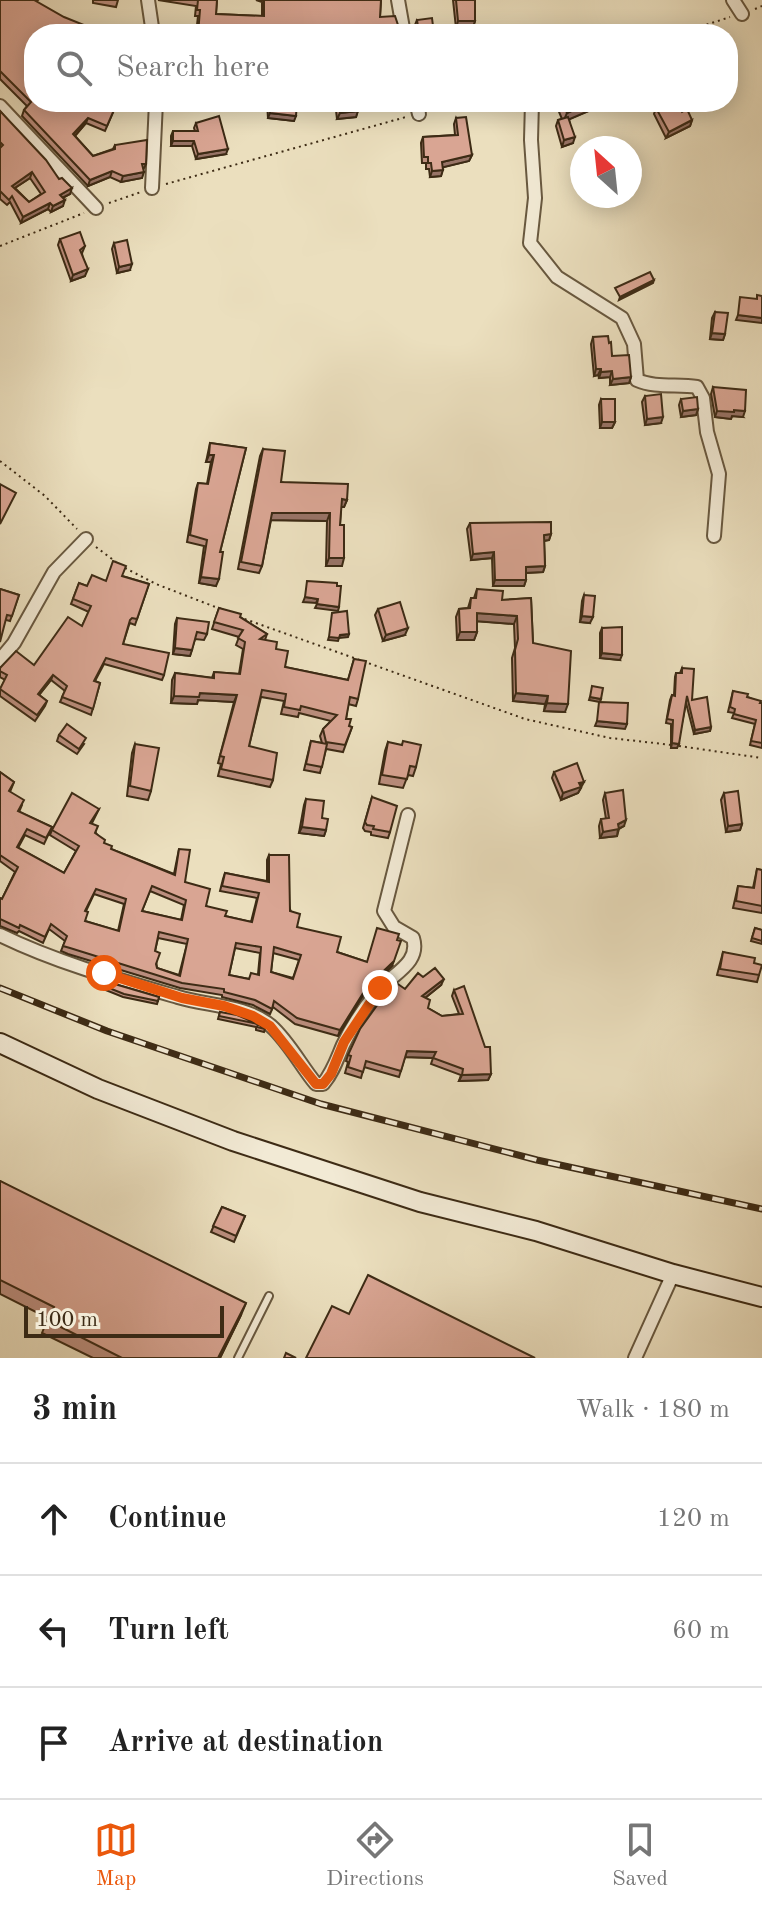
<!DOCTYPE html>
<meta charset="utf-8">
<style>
:root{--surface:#fff;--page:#f2f2f2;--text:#222;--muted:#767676;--line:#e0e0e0;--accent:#ea580c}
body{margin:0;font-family:"Old Standard TT",serif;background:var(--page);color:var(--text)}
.compass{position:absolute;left:570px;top:136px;width:72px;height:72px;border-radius:50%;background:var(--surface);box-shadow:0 4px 20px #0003;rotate:333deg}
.scale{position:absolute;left:24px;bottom:20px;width:200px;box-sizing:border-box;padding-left:8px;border:4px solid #3d2b15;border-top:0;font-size:22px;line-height:28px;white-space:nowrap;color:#3d2b15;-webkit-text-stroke:6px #f2ead5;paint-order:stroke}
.stop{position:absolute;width:24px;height:24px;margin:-18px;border:6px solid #ea580c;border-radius:50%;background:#fff}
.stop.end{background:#ea580c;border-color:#fff;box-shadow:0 2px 8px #0008}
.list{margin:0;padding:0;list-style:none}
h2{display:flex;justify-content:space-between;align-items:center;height:104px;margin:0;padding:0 32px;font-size:34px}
h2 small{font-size:26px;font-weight:400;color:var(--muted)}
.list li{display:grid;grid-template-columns:52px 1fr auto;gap:24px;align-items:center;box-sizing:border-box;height:112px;padding:0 32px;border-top:2px solid var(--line)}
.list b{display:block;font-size:30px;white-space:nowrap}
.list em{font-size:26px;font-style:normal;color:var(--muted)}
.icon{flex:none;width:44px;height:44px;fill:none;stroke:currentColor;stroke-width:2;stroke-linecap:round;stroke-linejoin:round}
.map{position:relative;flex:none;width:762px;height:1358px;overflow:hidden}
.search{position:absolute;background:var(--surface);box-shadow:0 4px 20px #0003;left:24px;right:24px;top:24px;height:88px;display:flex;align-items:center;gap:20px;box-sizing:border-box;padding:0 28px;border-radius:32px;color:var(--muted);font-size:30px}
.sheet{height:440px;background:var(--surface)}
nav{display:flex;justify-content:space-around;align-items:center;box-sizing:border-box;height:112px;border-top:2px solid var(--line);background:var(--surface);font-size:22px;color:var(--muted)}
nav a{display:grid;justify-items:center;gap:4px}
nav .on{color:var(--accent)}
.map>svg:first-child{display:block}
</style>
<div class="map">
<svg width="762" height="1358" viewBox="0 0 762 1358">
<rect width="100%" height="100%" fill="#ebdfbe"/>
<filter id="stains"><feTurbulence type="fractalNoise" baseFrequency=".0025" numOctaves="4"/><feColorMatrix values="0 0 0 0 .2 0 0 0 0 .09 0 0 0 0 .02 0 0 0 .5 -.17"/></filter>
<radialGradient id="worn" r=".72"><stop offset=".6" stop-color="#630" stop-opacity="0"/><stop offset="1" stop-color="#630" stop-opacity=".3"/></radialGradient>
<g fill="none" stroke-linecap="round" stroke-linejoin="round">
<g stroke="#68583f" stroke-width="10">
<polyline id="service" points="238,1358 269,1296"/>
</g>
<g stroke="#68583f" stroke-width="16">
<g id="minor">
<polyline points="148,0 153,34"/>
<polyline points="398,0 404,34"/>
<polyline points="733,0 742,14"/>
<polyline points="416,102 419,114"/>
<path d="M 532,102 L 531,140 L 535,198 L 530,243 L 557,277 L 622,318 L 634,344 L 637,380 C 655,388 677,384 697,387 L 703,398 L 707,432 L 719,474 L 714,536"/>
<polyline points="0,106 96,208"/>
<polyline points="152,188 156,102"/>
<polyline points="0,660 14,643 54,572 86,539"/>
<path d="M 0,935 C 55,962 119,980 178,997 C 208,1006 246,1005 271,1026 C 289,1042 301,1066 316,1084 L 323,1084 C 333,1072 337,1059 343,1045 C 352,1026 365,1007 377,992 C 391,974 421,964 413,938 L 394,927 L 384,911 L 408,815"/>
<polyline points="635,1358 673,1274"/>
</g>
</g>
<g stroke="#3d2b15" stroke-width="22">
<polyline id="secondary" points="0,1043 98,1089 233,1141 420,1202 536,1231 673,1274 762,1297"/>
</g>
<g stroke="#3d2b15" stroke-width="2" stroke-dasharray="2 4" stroke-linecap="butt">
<polyline points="755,9 762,6"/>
<polyline points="678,34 730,17"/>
<polyline points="432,111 464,102"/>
<polyline points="166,184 406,117"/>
<polyline points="109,203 141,192"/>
<polyline points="0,246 84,213"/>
<polyline points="0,461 45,496 77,529"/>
<polyline points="96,547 116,562"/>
<polyline points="125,568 156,584 218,608"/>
<polyline points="239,617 525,719 610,738 672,745"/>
<polyline points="679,746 762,758"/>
</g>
<use href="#service" stroke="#f2ead5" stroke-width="6"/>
<use href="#minor" stroke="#f2ead5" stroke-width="12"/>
<use href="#secondary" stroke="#f2ead5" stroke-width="18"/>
<g stroke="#3d2b15" stroke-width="7">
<polyline id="rail" points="0,988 107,1031 321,1104 537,1160 762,1209"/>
</g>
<use href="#rail" stroke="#f2ead5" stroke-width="4" stroke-dasharray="12" stroke-linecap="butt"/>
</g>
<g fill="#bb8e7e" stroke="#3d2b15" stroke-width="2" fill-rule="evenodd">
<polygon points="0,0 38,0 37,1 34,102 114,110 105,131 86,123 75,136 93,156 113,149 115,145 146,164 143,170 142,178 121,182 110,177 88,186 22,116 24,110 27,106 0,79"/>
<polygon points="93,0 118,0 116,7 93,3"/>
<polygon points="158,0 217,0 216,14 262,16 262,2 256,0 381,0 380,17 401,34 196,34 198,16 195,16 196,6"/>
<polygon points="453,0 475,0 475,21 473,27 456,28"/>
<polygon points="417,20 434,34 416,34 415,25"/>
<polygon points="267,102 297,102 294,121 268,118"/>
<polygon points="335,102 365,102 363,109 358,109 356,117 337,119"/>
<polygon points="555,102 606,102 605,104 569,119 573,143 562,147 556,126 558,120 562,119"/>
<polygon points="656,108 682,112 692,120 690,126 666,138 654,114"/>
<path d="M 0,111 L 70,194 L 63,198 L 63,206 L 51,212 L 48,209 L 21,223 L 10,202 L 7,205 L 0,199 ZM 30,178 L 41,194 L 29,202 L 15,188 Z"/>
<polygon points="456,118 472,155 469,161 443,167 441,176 430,177 429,169 426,169 426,163 422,163 421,143 423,137 455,135 454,124"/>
<polygon points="196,123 226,154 196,159 192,146 171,146 171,136 173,131 195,131 194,128"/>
<polygon points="60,239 85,246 82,253 85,276 71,281 58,245"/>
<polygon points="114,243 130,270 117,273 112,249"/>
<polygon points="715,312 725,334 723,340 710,339 712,318"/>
<polygon points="593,337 609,343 612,356 631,377 629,383 610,385 610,377 599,378 598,375 594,376 591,344"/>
<polygon points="713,387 743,417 732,416 731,419 715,417 711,394"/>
<polygon points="645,396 661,423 645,425 642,402"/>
<polygon points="601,399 615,422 612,428 600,428 599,405"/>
<polygon points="681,399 698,409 696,415 681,417 679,405"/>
<polygon points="210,443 246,448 220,552 216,586 199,583 204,546 187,542 196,489 198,483 207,484 211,462 206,462"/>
<polygon points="263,449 281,482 347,500 344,507 341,507 340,525 342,566 326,566 327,521 271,520 262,566 259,573 238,569 260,456"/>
<polygon points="470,523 551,534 549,540 544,541 545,566 543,572 526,573 526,580 524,586 493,586 492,558 471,560 467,529"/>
<polygon points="122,576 149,584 135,625 130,623 129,625 123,644 164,675 162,680 104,664 95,681 100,683 91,715 60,702 65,691 51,680 39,695 47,701 45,706 35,721 0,696 0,690 5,680 0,677 0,668 34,665 82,626 89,612 71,604 79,583 87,586"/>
<polygon points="0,589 19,595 10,621 6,620"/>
<polygon points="477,589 502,600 531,598 533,643 565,712 544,711 545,704 513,701 512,658 515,648 514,624 477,621 477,632 474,640 457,640 456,617 459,609 468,608 471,598 474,598"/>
<polygon points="584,595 590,623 580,622 582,601"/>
<polygon points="219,608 240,617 267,634 265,640 276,649 285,667 348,680 354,659 358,699 356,706 348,704 346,719 349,726 352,727 343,752 326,749 320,773 304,770 311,741 322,743 320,736 323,729 331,721 299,713 298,717 281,714 284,701 261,697 249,746 273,780 270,787 218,776 221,764 218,763 234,702 198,700 197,704 171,703 172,680 175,673 212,678 214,672 239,674 243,649 236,645 239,637 212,629"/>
<polygon points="378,609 405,635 383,641 375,615"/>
<polygon points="177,618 207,634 204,640 195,639 190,656 173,654 175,624"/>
<polygon points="602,628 620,660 600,658 600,633"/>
<polygon points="682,668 692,700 711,727 710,731 694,734 686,703 677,748 671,748 671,724 666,723 670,700 672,695 674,695 675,677 676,673 680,673"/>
<polygon points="733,691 762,703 762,748 750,745 755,724 732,718 734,713 728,712"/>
<polygon points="59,735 84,744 77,754 57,741"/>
<polygon points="388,742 416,767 413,776 408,775 403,788 379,784 385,751"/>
<polygon points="135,744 151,791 148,800 127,796 132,753"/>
<path d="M 0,772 L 14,782 L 10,792 L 22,805 L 19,812 L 52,827 L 44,844 L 25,835 L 18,848 L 64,873 L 76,851 L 50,835 L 52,830 L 99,809 L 92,823 L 96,833 L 104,843 L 111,849 L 174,874 L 179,849 L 185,882 L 206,906 L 225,916 L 251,922 L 257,898 L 220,891 L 223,879 L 225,873 L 267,881 L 267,860 L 269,855 L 297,927 L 337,952 L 367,962 L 392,966 L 365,992 L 338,1036 L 295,1024 L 273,1007 L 270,1014 L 253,1005 L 222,997 L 222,995 L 180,988 L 68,954 L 61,951 L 65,941 L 49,929 L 43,943 L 19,931 L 17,933 L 0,926 L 0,898 L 2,899 L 15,872 L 0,861 ZM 150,891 L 184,905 L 181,920 L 142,911 ZM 94,894 L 124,904 L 118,931 L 85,921 L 86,911 ZM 158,938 L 187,944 L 179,975 L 157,968 L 155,951 ZM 235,948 L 260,953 L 258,974 L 249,979 L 229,975 ZM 273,953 L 299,960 L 293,978 L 271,972 Z"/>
<polygon points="554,772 581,788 578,793 561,800 552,778"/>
<polygon points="605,793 624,826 619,829 617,836 600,838 599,826 601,819 606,819 603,800"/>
<polygon points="724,793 742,824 740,830 726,832 721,800"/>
<polygon points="372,797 390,832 388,838 371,835 371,832 365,831 363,828"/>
<polygon points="306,799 322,818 326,830 324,836 299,833 304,805"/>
<polygon points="757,869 762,870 762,913 733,908 738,886 753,888"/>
<polygon points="755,928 762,930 762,944 751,941"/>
<polygon points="723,952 754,963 759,975 757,982 717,975"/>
<polygon points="423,977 441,985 425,998 428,1008 442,1016 459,1014 452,996 454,990 491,1074 488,1080 459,1081 461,1075 431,1064 433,1058 405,1057 399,1077 364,1067 361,1078 345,1073 348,1062 346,1061 348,1055 405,989"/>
<polygon points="101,980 159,997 157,1004 123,997 98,987"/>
<polygon points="220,1012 258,1024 265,1029 264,1032 256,1030 256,1027 218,1019"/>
<polygon points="0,1181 241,1315 220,1358 93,1358 42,1333 48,1318 0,1294"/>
<polygon points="222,1207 245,1216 234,1242 211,1232"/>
</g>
<g fill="#987467" stroke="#3d2b15" stroke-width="2">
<polygon points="458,21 475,21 473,27 456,28"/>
<polygon points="592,102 606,102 605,104 563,122 567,113"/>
<polygon points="357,103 365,103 363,109 355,109"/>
<polygon points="358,111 356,117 337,119 340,113"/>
<polygon points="270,113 296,116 294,121 268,118"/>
<polygon points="88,118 86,123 71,140 73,134"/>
<polygon points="692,120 690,126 666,138 669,132"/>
<polygon points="575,137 573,143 562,147 564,140"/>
<polygon points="173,141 194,141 192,146 171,146"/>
<polygon points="228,149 226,154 196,159 198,154"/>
<polygon points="472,155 469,161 440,168 442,162"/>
<polygon points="443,170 441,176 430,177 432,171"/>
<polygon points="112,171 110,177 88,186 90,180"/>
<polygon points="32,172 30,178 10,191 12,186"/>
<polygon points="144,172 142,178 121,182 123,176"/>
<polygon points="72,188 70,194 58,200 60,195"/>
<polygon points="65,200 63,206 51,212 53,206"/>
<polygon points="50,203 48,209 21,223 23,217"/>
<polygon points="132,264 130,270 117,273 119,267"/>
<polygon points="88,269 85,276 71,281 73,275"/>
<polygon points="654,280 653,283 619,300 620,297"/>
<polygon points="738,315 762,318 762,323 736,320"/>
<polygon points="712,333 725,334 723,340 710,339"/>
<polygon points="596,369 601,369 598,375 594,376"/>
<polygon points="612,371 610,377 599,378 601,372"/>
<polygon points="631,377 629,383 610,385 613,379"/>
<polygon points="698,409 696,415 681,417 683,411"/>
<polygon points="734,410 745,411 743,417 732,416 731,419 715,417 717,411"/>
<polygon points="663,417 661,423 645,425 647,419"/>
<polygon points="602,422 615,422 612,428 600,428"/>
<polygon points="209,455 214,455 211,462 206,462"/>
<polygon points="342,499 347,500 344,507 339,507"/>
<polygon points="272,513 330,513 327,521 269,520"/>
<polygon points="551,534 549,540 542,541 544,535"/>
<polygon points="494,552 492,558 471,560 473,554"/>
<polygon points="329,558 344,558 342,566 326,566"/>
<polygon points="545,566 543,572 524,573 526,567"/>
<polygon points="201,577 219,579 216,586 199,583"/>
<polygon points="495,580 526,580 524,586 493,586"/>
<polygon points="305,597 318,599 316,603 303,602"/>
<polygon points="317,604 339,607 338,611 315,608"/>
<polygon points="477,613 517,616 514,624 474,621"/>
<polygon points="582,616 593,617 590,623 580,622"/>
<polygon points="408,628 405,635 383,641 386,635"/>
<polygon points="460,632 477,632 474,640 457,640"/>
<polygon points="349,634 348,637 339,638 338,641 328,640 329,637"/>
<polygon points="175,648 192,650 190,656 173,654"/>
<polygon points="602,653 622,655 620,660 600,658"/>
<polygon points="53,675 51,680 36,699 38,694"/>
<polygon points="200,693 237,695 234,702 198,700 197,704 171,703 174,696"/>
<polygon points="516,693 548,696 545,704 513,701"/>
<polygon points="590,697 601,699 600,702 589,700"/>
<polygon points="547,703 568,704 565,712 544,711"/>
<polygon points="597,721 627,724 625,729 595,726"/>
<polygon points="711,727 710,731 694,734 695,730"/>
<polygon points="672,743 679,744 677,748 671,748"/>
<polygon points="584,782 578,793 561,800 563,793"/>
<polygon points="626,820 624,826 618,829 617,836 600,838 603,832"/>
<polygon points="742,824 740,830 726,832 728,826"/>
<polygon points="302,827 326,830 324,836 299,833"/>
<polygon points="394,961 392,966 365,992 338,1036 340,1030 367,987"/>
<polygon points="444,979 441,985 420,1002 422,996"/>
<polygon points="407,1051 436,1052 434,1058 405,1057"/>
<polygon points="491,1074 488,1080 459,1081 462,1075"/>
<polygon points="246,1303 241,1315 220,1358 218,1358"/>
</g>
<g fill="#d9a593" stroke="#3d2b15" stroke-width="2" fill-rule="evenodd">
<polygon points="0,0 34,0 64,17 89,27 87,34 34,34 34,102 101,102 114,110 107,126 88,118 73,134 93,156 115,149 115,145 147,140 146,164 142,164 144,172 123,176 112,171 90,180 24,110 31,102 0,71"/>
<polygon points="196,0 217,0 216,14 264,16 264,0 381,0 380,17 395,16 401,34 198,34 200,10 197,10 198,0"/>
<polygon points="456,0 475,0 475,21 458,21"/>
<polygon points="432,18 434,34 419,34 417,20"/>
<polygon points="269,102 297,102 296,116 270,113"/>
<polygon points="338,102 365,102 365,103 357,103 358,111 340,113"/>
<polygon points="562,102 592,102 567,113"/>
<polygon points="668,102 676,102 682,112 687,109 692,120 669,132 656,108"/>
<path d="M 0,111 L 46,160 L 59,179 L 62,178 L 72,188 L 60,195 L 65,200 L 53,206 L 50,203 L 23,217 L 12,196 L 9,200 L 0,191 L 0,148 L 3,145 L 0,142 ZM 32,172 L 45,192 L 29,202 L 12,186 Z"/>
<polygon points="219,116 228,149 198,154 194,141 173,141 173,131 198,131 196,123"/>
<polygon points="466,117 472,155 442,162 443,170 432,171 431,163 428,163 428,157 424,157 423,137 458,135 456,118"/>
<polygon points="568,117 575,137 564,140 558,120"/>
<polygon points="80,232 85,246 80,250 88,269 73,275 60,239"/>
<polygon points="127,240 132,264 119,267 114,243"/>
<polygon points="650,272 654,280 620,297 615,288"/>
<polygon points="757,295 762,296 762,318 738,315 740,297 757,299"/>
<polygon points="715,312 728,313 725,334 712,333"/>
<polygon points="608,336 609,343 611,342 612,356 629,355 631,377 613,379 612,371 601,372 601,369 596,369 593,337"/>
<polygon points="713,387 746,390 745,411 734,410 734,412 717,411"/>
<polygon points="661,394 663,417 647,419 645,396"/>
<polygon points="697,397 698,409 683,411 681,399"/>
<polygon points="601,399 615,399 615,422 602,422"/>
<polygon points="210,443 246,448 220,552 223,552 219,579 201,577 207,540 190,535 198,483 208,484 214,455 209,455"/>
<polygon points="263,449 285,451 281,482 348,484 347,500 342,499 340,525 344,525 344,558 329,558 330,513 272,513 262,566 241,562"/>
<polygon points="0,484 16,493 0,524"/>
<polygon points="551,522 551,534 544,535 545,566 526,567 526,580 495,580 494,552 473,554 470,523"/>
<polygon points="113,561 126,566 122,576 149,584 137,619 132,618 130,620 123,644 169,653 164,675 106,658 94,681 100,683 93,709 62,697 67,686 53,675 38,694 47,701 37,715 0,689 7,675 0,671 0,668 16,651 34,665 68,617 82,626 91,606 73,599 79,583 87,586 92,575 106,581"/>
<polygon points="307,581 337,583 337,586 341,586 339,607 317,604 318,599 305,597"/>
<polygon points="0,589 19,595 12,616 7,615 0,642"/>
<polygon points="477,589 503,591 502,600 531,598 533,643 571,651 568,704 547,703 548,696 516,693 515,650 518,639 517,616 477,613 477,632 460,632 459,609 470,608 471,598 476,598"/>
<polygon points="584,595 595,596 593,617 582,616"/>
<polygon points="400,602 408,628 386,635 378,609"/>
<polygon points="219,608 241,614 240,617 267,634 260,639 277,642 276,649 288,651 285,667 348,680 354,659 366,661 358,699 350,697 346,719 351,719 349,726 352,727 345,745 326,742 323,729 337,715 301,706 300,710 284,707 286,694 262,690 249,746 277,753 273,780 221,769 224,757 220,756 237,695 200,693 199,697 174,696 175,673 214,678 214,672 240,674 245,642 238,638 243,630 214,622"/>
<polygon points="347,611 349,634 340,635 339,638 329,637 332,613"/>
<polygon points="177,618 209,622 207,634 197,632 192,650 175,648"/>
<polygon points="622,627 622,655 602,653 602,628"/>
<polygon points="682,668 694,669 692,700 707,697 711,727 695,730 687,696 679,744 672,743 673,720 667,719 672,695 675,696 676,673 682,673"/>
<polygon points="592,686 603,688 601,699 590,697"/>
<polygon points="733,691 748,694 747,697 761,701 760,703 762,703 762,743 751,741 756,720 734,714 735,709 730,707"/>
<polygon points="599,702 628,703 627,724 597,721"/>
<polygon points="67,724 86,738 79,749 59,735"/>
<polygon points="311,741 327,744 322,767 306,764"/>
<polygon points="403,741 421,745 416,767 410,766 407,779 382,775 388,742 402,745"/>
<polygon points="135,744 159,748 151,791 130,786"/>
<polygon points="577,763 584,782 579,783 581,787 563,793 554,772"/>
<path d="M 0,772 L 14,782 L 9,791 L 24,800 L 18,811 L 52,827 L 46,838 L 27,829 L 17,847 L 64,873 L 79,846 L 52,830 L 72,793 L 99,809 L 90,823 L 98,826 L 95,833 L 105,840 L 104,843 L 112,846 L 111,849 L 175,875 L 179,849 L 190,850 L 185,882 L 210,889 L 206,906 L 227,911 L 225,916 L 252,922 L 259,893 L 222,886 L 225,873 L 269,882 L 269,855 L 289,855 L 290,911 L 300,914 L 297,927 L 341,937 L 337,952 L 367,962 L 377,928 L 399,934 L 397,940 L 401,941 L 394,961 L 367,987 L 340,1030 L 297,1018 L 274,1001 L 272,1009 L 255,1000 L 224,992 L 224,989 L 182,983 L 70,948 L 63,946 L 67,936 L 51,924 L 45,937 L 20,925 L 19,928 L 0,919 L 0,898 L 2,899 L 18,867 L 0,855 ZM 152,886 L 186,900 L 182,920 L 142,911 ZM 96,889 L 126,899 L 119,931 L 85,921 L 88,912 L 85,911 ZM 159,932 L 188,939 L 180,976 L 157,968 L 156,964 L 160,953 L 155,951 ZM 236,943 L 261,947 L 259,975 L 251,973 L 249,979 L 229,975 ZM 274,947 L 301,955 L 293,979 L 271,972 Z"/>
<polygon points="623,790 626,820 618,824 619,829 603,832 601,819 609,818 605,793"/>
<polygon points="738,791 742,824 728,826 724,793"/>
<polygon points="372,797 397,806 390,832 373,829 374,826 367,825 365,822"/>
<polygon points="306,799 324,801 322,818 328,819 326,830 302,827"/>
<polygon points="757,869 762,870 762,906 736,901 738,886 754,888"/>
<polygon points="755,928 762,930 762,941 752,938"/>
<polygon points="723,952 755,958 754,963 762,965 759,975 720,969"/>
<polygon points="435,968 444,979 422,996 430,1000 428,1008 442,1016 463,1014 454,990 464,986 485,1047 490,1047 491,1074 462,1075 463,1069 433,1058 436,1052 407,1051 401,1071 366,1061 363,1072 348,1067 351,1056 348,1055 360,1029 391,986 395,982 405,989 418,973 423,977"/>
<polygon points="101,980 159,997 158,1001 124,994 99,984"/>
<polygon points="220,1012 237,1015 258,1024 265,1029 257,1027 258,1024 219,1016"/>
<polygon points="0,1181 246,1303 218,1358 122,1358 47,1320 54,1307 0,1280"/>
<polygon points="222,1207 245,1216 236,1236 213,1226"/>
<polygon points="368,1275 535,1358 306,1358 332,1306 349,1314"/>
<polygon points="286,1353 296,1358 284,1358"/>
</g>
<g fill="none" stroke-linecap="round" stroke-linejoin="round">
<polyline stroke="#ea580c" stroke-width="10" points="104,973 182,998 224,1006 253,1016 270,1026 316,1084 323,1084 331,1074 344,1042 380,988"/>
</g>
<rect width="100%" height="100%" filter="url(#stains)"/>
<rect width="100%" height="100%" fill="url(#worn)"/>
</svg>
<svg class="compass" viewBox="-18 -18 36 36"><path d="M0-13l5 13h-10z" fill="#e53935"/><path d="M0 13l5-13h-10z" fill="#767676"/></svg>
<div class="scale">100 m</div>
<div class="stop" style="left:104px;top:973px"></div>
<div class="stop end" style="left:380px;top:988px"></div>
<div class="search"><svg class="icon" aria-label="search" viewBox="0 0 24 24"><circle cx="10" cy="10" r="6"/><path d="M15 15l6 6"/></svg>Search here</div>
</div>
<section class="sheet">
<h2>3 min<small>Walk · 180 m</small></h2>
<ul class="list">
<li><svg class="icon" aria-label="ahead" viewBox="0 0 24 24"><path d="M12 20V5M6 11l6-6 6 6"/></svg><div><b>Continue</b></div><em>120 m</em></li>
<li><svg class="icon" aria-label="left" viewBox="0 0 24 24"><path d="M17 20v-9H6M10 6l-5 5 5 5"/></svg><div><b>Turn left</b></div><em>60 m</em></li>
<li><svg class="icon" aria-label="arrive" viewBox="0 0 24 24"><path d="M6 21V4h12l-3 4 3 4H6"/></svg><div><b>Arrive at destination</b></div></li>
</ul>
</section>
<nav>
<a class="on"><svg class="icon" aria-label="map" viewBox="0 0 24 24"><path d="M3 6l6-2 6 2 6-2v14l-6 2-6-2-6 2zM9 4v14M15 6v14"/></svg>Map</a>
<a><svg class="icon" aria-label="directions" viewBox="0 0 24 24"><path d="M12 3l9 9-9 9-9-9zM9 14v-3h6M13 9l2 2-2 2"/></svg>Directions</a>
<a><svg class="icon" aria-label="saved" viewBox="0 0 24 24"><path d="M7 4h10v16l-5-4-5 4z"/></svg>Saved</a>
</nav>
